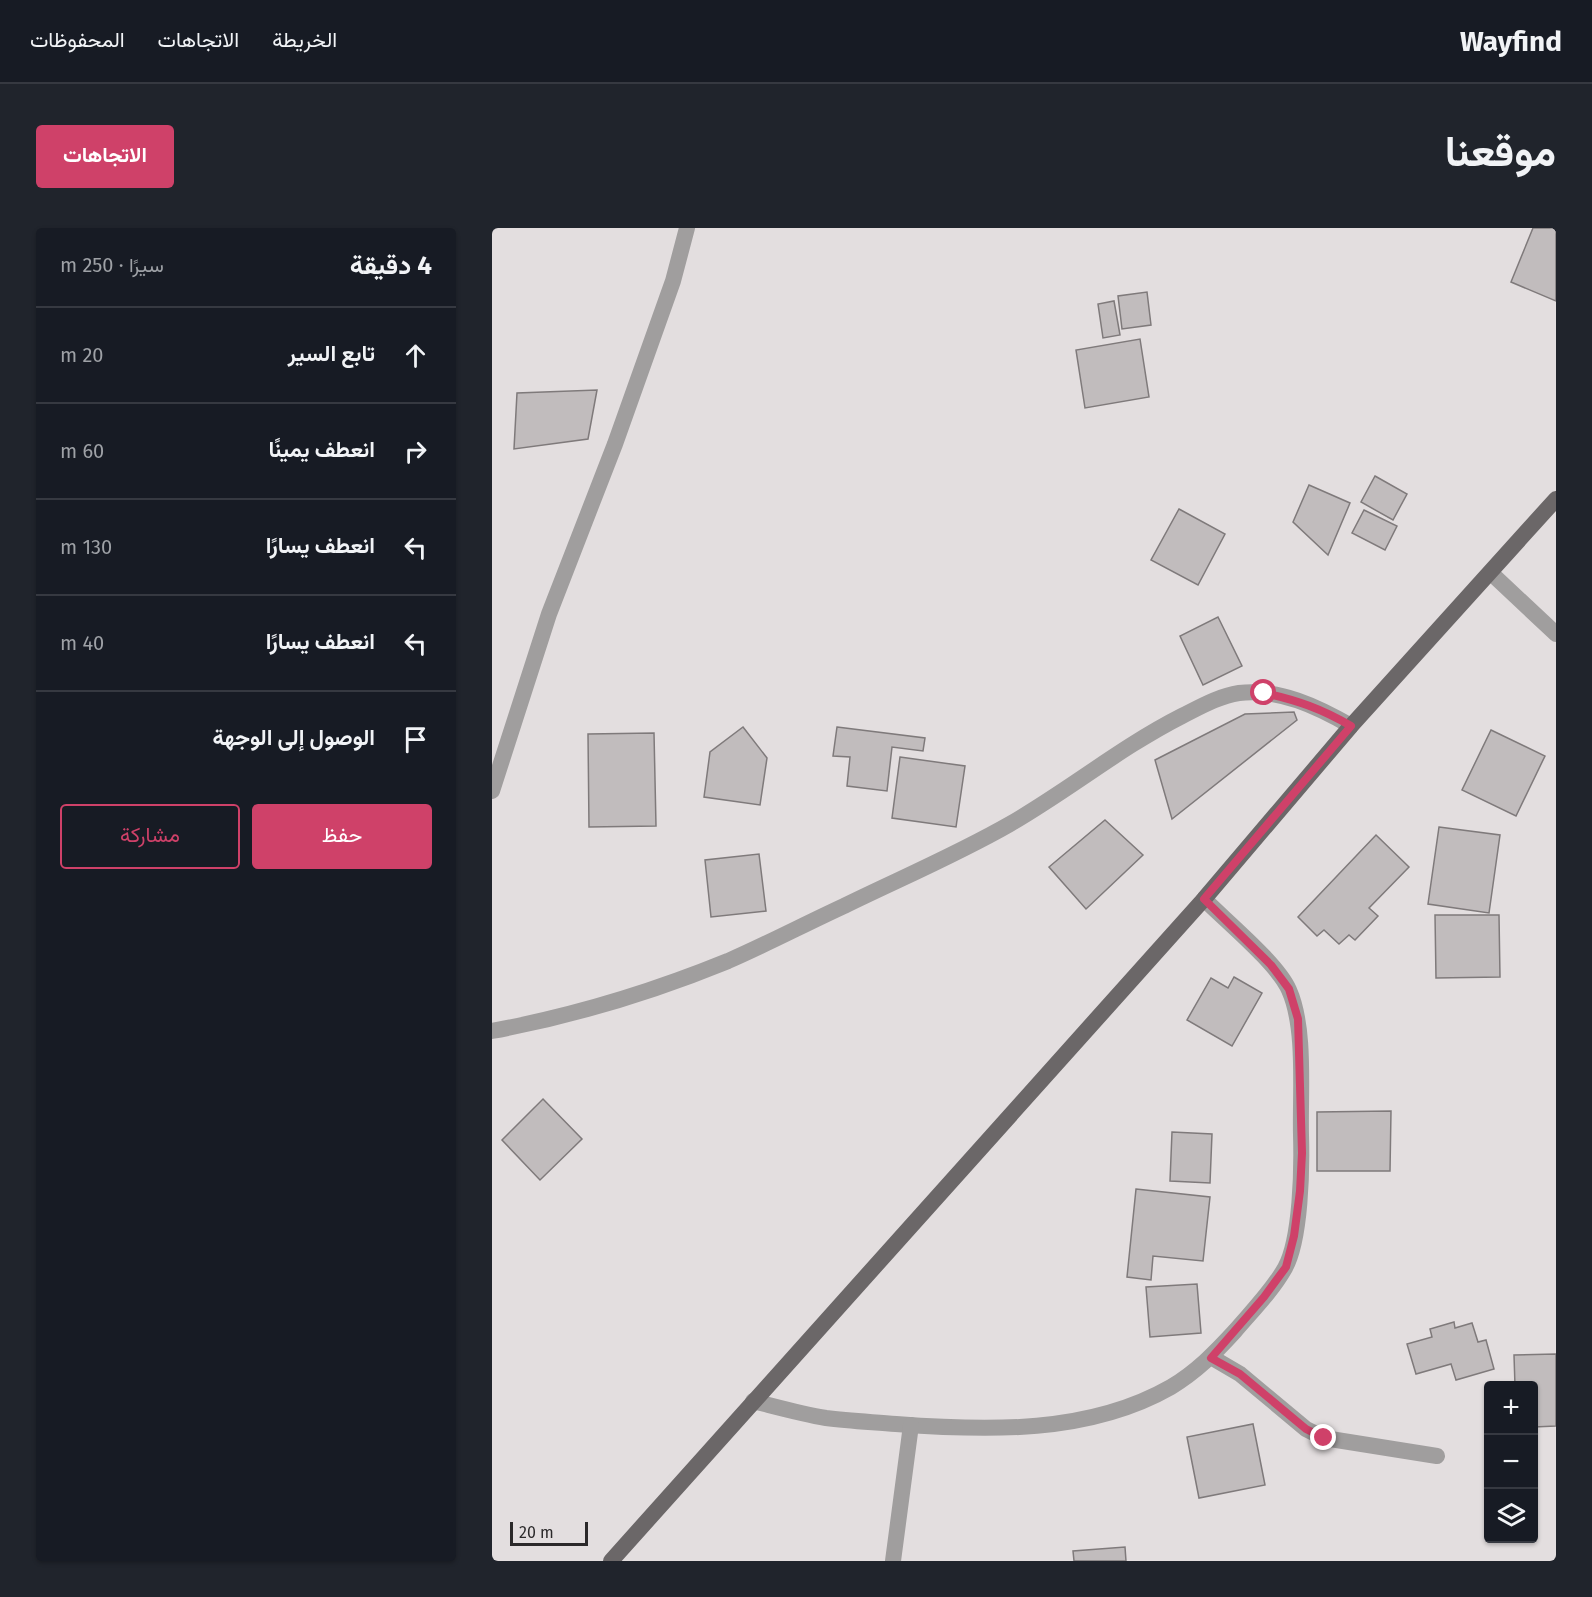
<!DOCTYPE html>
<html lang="ar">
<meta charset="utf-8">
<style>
:root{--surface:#171b24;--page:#20242c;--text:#f1f3f6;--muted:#9ea1a6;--line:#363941;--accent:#cf4169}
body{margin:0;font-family:"Fira Sans",Vazirmatn,sans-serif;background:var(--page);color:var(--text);direction:rtl}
.controls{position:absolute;right:18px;bottom:18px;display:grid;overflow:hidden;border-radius:6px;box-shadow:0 2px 4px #0004}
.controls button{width:54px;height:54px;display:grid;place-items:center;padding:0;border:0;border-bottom:2px solid var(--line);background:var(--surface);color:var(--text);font:30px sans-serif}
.scale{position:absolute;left:18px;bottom:15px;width:78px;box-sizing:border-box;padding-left:6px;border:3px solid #2b292a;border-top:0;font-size:16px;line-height:21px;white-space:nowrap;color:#2b292a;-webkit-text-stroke:4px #e3dedf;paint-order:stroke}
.stop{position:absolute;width:18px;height:18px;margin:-14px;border:4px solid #cf4169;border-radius:50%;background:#fff}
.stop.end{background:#cf4169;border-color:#fff;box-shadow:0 2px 6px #0008}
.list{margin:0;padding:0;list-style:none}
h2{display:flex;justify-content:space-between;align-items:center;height:78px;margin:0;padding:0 24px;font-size:26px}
h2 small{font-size:20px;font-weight:400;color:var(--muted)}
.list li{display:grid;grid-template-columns:39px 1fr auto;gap:18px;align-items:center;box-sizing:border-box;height:96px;padding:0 24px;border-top:2px solid var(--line)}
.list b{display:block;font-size:22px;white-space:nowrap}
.list em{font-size:20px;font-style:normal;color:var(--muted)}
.actions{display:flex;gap:12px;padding:18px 24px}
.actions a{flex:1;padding:14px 0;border:2px solid var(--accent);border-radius:6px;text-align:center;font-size:21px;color:var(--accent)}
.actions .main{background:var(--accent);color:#fff}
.icon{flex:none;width:33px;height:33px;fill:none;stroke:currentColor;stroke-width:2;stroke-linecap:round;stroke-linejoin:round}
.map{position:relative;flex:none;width:1064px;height:1333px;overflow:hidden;direction:ltr;border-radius:6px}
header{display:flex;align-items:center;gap:36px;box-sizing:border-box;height:84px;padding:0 30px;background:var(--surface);border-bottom:2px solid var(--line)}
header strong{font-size:28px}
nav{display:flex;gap:33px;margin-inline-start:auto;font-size:21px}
.intro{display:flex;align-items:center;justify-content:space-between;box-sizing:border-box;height:144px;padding:0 36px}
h1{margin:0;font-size:42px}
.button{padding:15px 27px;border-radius:6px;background:var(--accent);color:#fff;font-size:21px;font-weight:700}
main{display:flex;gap:36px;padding:0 36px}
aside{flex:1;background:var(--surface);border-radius:6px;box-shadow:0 2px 4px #0004}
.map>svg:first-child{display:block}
</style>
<header>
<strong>Wayfind</strong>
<nav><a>الخريطة</a><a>الاتجاهات</a><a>المحفوظات</a></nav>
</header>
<div class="intro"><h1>موقعنا</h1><a class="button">الاتجاهات</a></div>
<main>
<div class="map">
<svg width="1064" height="1333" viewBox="0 0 1064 1333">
<rect width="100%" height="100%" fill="#e3dedf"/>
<g fill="#c1bcbd" stroke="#7f7a7b" stroke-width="1.5">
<polygon points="1041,0 1064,0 1064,73 1019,54"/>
<polygon points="655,64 659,97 630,101 626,68"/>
<polygon points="622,73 628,107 611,110 606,76"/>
<polygon points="648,111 657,169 593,180 584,122"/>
<polygon points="105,162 96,211 22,221 25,165"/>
<polygon points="883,248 915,266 901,292 869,274"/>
<polygon points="817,257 858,275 836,327 801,294"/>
<polygon points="687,281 733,306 706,357 659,332"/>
<polygon points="872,282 905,298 893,322 860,305"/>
<polygon points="726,389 750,438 711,457 688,408"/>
<polygon points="802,484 805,492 680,591 663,532 753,486"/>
<polygon points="251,499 275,530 268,577 212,569 218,524"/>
<polygon points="345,499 433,510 431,523 400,519 395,563 355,558 358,529 341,528"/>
<polygon points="999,502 1053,528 1024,588 970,562"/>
<polygon points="162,505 164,598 97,599 96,506"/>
<polygon points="408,529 473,538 464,599 400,590"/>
<polygon points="613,592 651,627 594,681 557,639"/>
<polygon points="947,599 1008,607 997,685 936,676"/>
<polygon points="884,607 917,639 877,680 886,688 863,712 857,707 847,716 832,702 825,708 806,689"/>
<polygon points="267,626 274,683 219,689 213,632"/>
<polygon points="943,687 1007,687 1008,749 944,750"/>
<polygon points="742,749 770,765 740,818 695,792 719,750 736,760"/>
<polygon points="51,871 90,911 48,952 10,912"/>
<polygon points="899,883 898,943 825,943 825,884"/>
<polygon points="680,904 720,906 718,955 678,953"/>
<polygon points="644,961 718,969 711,1033 661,1028 659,1052 635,1049"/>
<polygon points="705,1056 709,1105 658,1109 654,1059"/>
<polygon points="962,1094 963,1100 980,1095 986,1114 994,1112 1002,1141 964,1152 959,1136 924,1146 915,1116 940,1109 938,1101"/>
<polygon points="1064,1126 1064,1198 1042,1199 1042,1158 1023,1158 1022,1127"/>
<polygon points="761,1196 773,1257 707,1270 695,1209"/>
<polygon points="633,1319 634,1333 582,1333 581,1323"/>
</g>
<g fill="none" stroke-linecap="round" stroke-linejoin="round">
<g stroke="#a09e9e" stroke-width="16">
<polyline points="999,345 1064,406"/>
<polyline points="0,563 57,386 123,216 181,53 195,0"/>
<path d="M 0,803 C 81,788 160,764 236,733 C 275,716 313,696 352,678 C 407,651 464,627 518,596 C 577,562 629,519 690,488 C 708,479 727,468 747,465 C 787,460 826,479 859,498"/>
<polyline points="719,1129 748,1146 814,1201 832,1210 945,1228"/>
<path d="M 261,1173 C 285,1179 310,1186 334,1190 C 357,1193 381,1194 404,1196 C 495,1203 597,1206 679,1159 C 704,1144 723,1125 743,1103 C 760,1083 780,1063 793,1040 C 809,1011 810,940 809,907 C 808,864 814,800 797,762 C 786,736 734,693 712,671"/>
<polyline points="401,1333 419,1197"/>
</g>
<polyline stroke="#6b6768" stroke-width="16" points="119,1333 712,671 859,498 1064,271"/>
</g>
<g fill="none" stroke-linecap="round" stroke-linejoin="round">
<path stroke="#cf4169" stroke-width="8" d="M 772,465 C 805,472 830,481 859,498 L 712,671 L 779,737 L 797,761 L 806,791 L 810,925 L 808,963 L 802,1008 L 794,1039 L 772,1069 L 719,1130 L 748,1146 L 814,1201 L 832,1210"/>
</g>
</svg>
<div class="controls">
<button>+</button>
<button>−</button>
<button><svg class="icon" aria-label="layers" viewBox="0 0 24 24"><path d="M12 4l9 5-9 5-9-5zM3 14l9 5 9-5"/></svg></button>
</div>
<div class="scale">20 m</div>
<div class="stop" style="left:772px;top:465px"></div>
<div class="stop end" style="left:832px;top:1210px"></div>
</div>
<aside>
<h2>4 دقيقة<small>سيرًا · 250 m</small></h2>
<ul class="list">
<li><svg class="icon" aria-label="ahead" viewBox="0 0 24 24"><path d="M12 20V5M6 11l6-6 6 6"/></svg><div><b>تابع السير</b></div><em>20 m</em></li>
<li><svg class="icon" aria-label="right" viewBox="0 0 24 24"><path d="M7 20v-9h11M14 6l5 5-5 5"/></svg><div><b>انعطف يمينًا</b></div><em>60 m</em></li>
<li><svg class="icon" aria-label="left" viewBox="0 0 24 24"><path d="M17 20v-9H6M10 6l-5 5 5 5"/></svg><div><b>انعطف يسارًا</b></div><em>130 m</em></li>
<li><svg class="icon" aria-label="left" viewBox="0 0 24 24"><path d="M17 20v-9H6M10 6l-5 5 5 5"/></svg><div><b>انعطف يسارًا</b></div><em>40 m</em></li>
<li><svg class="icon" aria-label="arrive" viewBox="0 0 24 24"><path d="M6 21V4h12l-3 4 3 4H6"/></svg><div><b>الوصول إلى الوجهة</b></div></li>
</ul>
<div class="actions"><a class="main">حفظ</a><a>مشاركة</a></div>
</aside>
</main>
